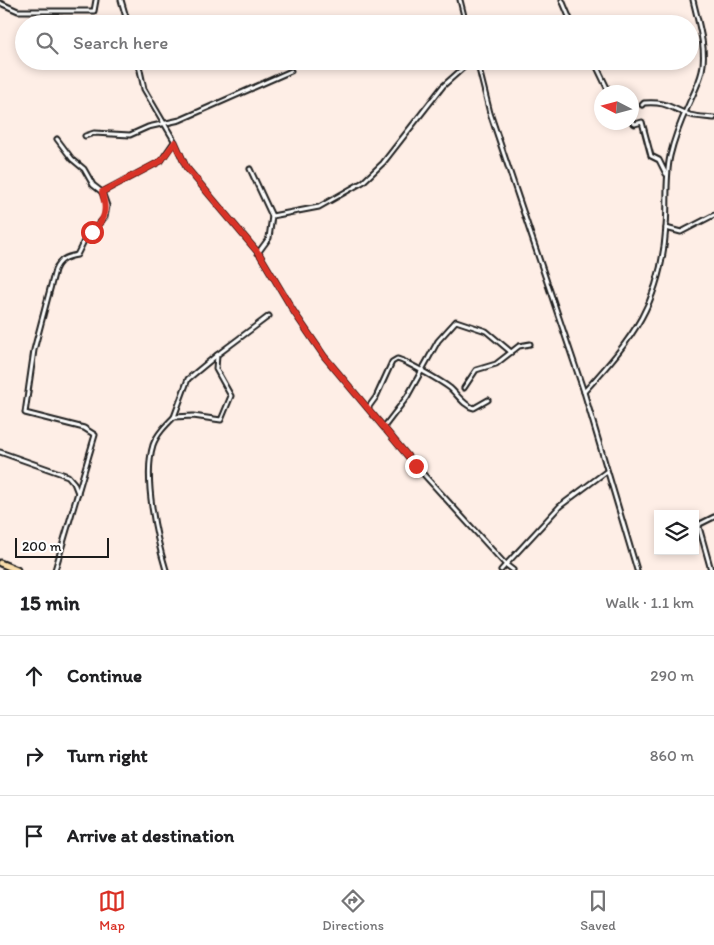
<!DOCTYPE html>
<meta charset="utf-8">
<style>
:root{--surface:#fff;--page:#f2f2f2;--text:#202124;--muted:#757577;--line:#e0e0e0;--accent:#d93025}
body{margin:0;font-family:Itim,sans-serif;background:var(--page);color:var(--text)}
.controls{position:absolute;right:15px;bottom:15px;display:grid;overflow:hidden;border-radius:0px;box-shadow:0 2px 8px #0003}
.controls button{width:45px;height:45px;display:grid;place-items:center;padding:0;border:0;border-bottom:1px solid var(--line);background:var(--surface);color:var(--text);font:25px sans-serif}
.compass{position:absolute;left:594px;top:85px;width:45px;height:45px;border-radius:50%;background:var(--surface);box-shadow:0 2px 8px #0003;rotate:276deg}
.scale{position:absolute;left:15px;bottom:12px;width:94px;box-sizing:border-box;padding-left:5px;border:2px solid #1c1c1c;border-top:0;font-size:14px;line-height:18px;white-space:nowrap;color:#1c1c1c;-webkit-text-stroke:4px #fff;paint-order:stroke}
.stop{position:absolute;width:15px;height:15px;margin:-11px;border:4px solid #d93025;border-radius:50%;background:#fff}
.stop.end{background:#d93025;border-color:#fff;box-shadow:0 1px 5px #0008}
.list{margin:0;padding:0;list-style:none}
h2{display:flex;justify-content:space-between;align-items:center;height:65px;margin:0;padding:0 20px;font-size:21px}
h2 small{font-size:16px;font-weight:400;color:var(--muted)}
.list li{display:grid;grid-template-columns:32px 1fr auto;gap:15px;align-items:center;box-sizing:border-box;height:80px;padding:0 20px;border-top:1px solid var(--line)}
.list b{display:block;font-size:19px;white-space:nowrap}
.list em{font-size:16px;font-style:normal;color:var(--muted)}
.icon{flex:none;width:28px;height:28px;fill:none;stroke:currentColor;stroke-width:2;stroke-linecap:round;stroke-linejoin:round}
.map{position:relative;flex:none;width:714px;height:570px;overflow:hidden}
.search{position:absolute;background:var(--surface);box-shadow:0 2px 8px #0003;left:15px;right:15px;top:15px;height:55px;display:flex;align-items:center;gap:12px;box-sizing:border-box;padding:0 18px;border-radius:28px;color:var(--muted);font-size:19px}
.sheet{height:305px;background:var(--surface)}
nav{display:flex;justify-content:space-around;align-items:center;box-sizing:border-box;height:70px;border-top:1px solid var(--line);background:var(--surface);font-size:14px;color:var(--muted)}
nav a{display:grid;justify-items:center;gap:2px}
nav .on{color:var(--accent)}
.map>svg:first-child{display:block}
</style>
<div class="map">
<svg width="714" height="570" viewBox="0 0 714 570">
<rect width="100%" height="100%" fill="#feeee6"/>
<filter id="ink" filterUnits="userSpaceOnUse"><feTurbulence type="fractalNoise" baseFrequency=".02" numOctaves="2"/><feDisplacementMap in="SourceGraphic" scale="10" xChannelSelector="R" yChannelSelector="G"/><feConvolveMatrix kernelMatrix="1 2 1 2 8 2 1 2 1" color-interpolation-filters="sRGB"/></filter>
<g filter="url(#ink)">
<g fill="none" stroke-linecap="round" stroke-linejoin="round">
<g stroke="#1c1c1c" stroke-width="7">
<g id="minor">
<polyline points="121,0 128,24"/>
<polyline points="460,0 466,24"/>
<polyline points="562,0 572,24"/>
<polyline points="0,3 18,11 94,11 96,0"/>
<polyline points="138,61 144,89 175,142 186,167 260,255 294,312 324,356 416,466 505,564 513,570"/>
<polyline points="477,61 490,113 584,392 637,570"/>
<polyline points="594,61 609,92"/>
<path d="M 642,105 L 644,103 C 668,101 671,109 690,115 C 697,117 706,117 714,118"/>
<polyline points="632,122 635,124 642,122 651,156 659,160 666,174"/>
<polyline points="85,136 94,133 130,135 148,127 180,120 291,71"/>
<polyline points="250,169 272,216"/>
<polyline points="102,192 161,161 174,142"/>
<polyline points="666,228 681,232 714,215"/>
<polyline points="258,253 269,238 272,216 319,207 363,182 383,163 443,86 471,61"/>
<polyline points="464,388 476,370 496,364 519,346 530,344"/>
<path d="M 584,392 C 633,338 661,303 666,227 C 668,203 665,179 670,156 C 674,139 681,121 688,106 C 693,94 699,84 702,71 C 707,48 698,22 693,0"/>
<path d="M 368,408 L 376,397 L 392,362 L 397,359 C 406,361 441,381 450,388 C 457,394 464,406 474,408 L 488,400"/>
<polyline points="174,417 188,379 217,355"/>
<polyline points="384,427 407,397 438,341 456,321 486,331 511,352"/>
<polyline points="0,452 68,476 74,483 78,493"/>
<path d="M 55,570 L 95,435 L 84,428 L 25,413 L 34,350 L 55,270 C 60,259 66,257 77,255 L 85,239 L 105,217 L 107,206 L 102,192 L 93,185 L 84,169 L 72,159 L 57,139"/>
<path d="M 166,570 C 156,537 143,477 153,445 C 157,434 166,425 174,417 L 193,416 L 221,420 L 231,396 L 216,369 L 217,355 L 269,316"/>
<polyline points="501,570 560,506 607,471"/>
<polyline points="711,570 699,527 700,524 714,517"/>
</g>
</g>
<g stroke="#1c1c1c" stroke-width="9">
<polyline id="trunk" points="0,563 17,570"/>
</g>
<use href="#minor" stroke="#fff" stroke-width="3"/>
<use href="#trunk" stroke="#faddab" stroke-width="5"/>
</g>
</g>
<g fill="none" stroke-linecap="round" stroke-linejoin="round" filter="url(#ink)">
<path stroke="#d93025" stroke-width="6" d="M 92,232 C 106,219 107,210 102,192 L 161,161 L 175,142 L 186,167 L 260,255 L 294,312 L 324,356 L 416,466"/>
</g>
</svg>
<div class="controls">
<button><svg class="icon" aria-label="layers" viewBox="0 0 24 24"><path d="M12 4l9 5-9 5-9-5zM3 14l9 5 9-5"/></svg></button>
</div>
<svg class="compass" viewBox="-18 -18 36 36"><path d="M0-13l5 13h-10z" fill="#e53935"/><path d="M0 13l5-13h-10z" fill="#757577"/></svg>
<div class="scale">200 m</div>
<div class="stop" style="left:92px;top:232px"></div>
<div class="stop end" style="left:416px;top:466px"></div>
<div class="search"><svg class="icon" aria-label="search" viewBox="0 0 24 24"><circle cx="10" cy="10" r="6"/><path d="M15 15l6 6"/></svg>Search here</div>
</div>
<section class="sheet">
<h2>15 min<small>Walk · 1.1 km</small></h2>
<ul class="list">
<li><svg class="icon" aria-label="ahead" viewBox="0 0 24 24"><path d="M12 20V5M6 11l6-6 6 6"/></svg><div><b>Continue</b></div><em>290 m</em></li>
<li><svg class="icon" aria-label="right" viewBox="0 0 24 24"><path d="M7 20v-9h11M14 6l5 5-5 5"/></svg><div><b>Turn right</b></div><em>860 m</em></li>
<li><svg class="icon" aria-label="arrive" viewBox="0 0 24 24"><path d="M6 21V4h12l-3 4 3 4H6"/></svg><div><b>Arrive at destination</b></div></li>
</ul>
</section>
<nav>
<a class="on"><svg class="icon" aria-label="map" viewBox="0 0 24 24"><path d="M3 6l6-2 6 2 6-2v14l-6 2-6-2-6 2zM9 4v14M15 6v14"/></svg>Map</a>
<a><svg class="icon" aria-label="directions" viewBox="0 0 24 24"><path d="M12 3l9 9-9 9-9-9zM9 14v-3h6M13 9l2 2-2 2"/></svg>Directions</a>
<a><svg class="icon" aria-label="saved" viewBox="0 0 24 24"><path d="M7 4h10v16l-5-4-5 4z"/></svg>Saved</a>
</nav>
